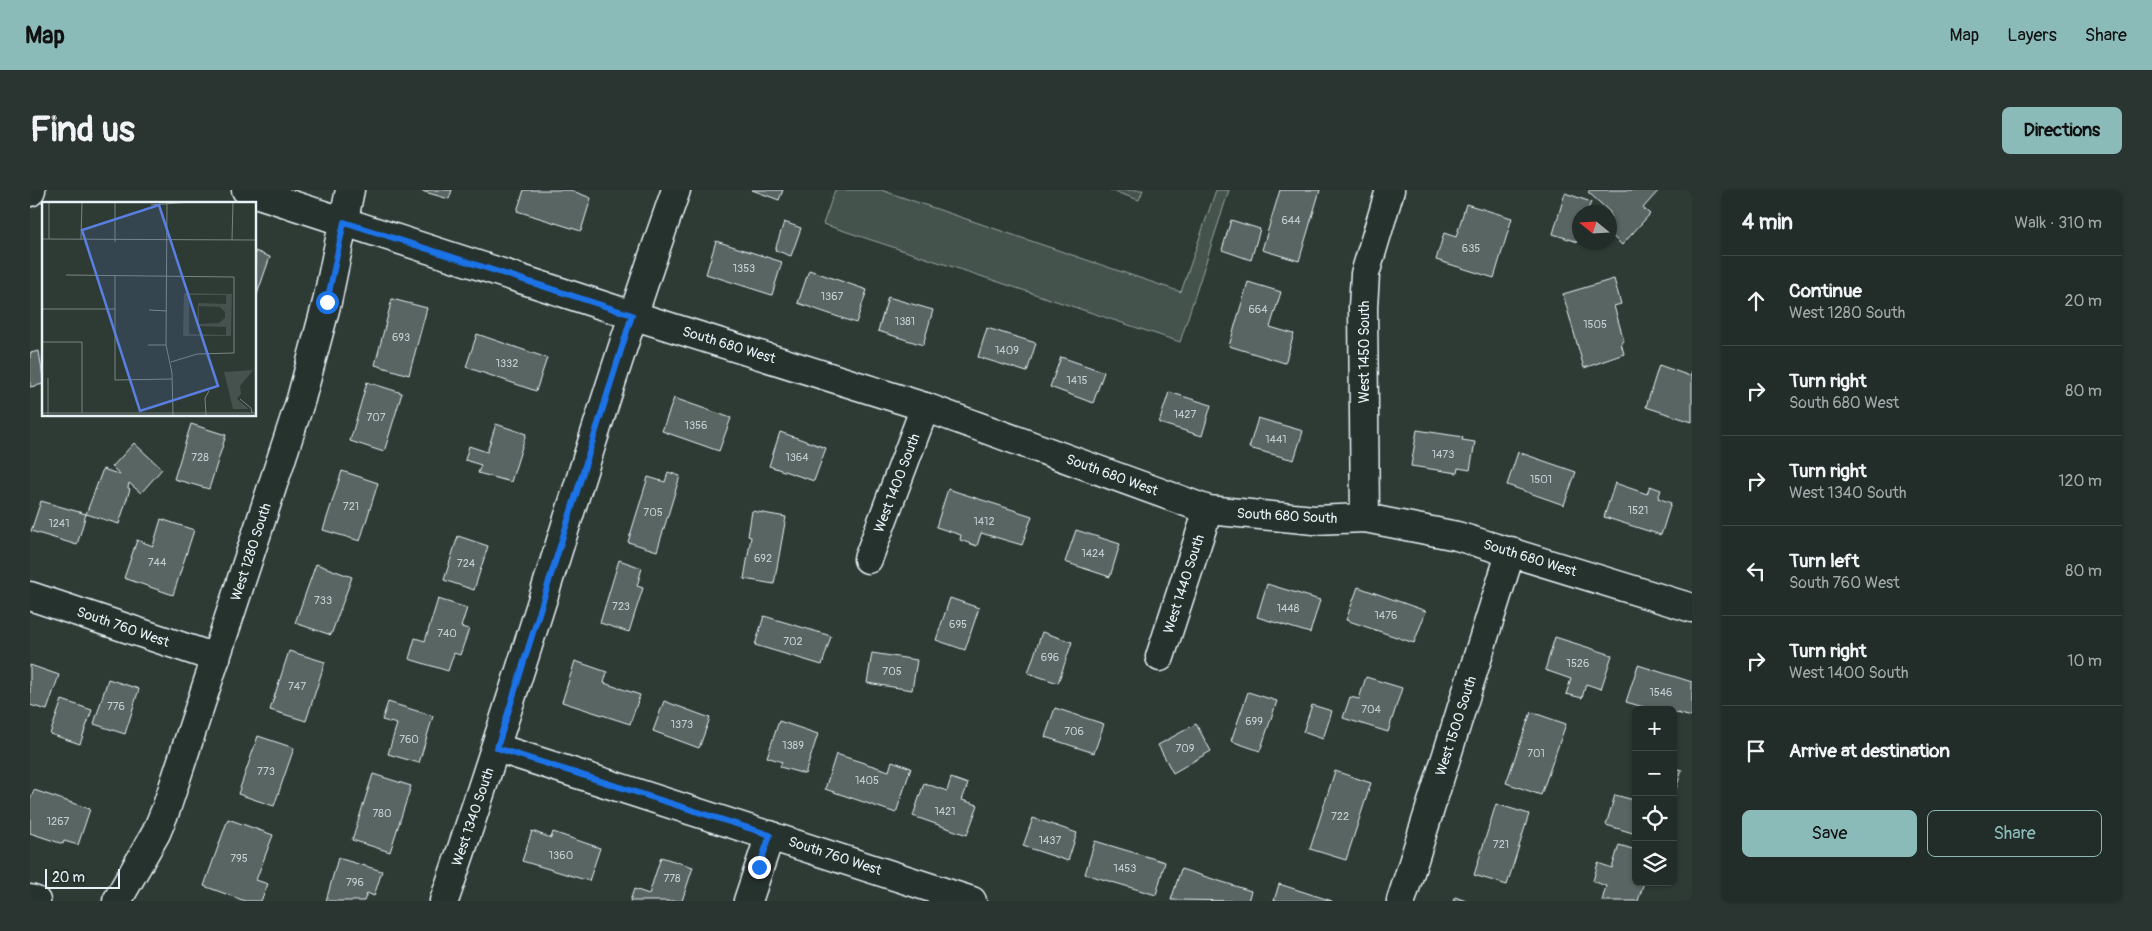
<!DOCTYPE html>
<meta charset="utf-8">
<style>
:root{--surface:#222c28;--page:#2a3430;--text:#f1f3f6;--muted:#a2a7a8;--line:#3f4845;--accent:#8bbbb9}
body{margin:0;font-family:Pangolin,sans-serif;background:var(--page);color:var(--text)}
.controls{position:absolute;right:15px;bottom:15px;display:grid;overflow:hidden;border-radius:8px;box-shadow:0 1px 4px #0004}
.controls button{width:45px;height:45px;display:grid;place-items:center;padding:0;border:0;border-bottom:1px solid var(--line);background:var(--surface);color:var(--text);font:25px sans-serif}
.compass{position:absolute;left:1542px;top:15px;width:45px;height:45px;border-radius:50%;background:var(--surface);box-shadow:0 1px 4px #0004;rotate:288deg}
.scale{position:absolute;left:15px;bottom:12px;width:75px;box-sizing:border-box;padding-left:5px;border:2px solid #e8f1f8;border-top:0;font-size:14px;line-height:18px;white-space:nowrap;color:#e8f1f8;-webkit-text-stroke:4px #26332d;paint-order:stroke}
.stop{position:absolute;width:15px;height:15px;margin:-11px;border:4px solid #1a73e8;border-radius:50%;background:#fff}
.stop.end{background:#1a73e8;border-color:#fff;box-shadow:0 1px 5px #0008}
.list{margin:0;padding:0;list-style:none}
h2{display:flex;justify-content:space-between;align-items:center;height:65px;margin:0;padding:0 20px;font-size:21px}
h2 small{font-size:16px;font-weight:400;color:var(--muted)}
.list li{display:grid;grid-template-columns:32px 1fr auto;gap:15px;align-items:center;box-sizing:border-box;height:90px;padding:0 20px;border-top:1px solid var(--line)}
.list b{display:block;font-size:19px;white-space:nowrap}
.list p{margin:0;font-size:16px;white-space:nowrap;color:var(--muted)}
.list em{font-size:16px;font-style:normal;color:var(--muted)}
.actions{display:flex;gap:10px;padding:15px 20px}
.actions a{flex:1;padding:11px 0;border:1px solid var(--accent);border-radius:8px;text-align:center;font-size:18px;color:var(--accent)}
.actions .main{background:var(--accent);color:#111}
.icon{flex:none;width:28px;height:28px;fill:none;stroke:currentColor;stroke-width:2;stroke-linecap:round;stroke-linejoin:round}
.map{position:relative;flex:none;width:1662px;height:711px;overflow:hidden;border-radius:8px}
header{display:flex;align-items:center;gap:30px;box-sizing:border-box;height:70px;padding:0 25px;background:var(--accent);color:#111}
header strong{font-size:24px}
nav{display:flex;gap:28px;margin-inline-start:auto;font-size:18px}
.intro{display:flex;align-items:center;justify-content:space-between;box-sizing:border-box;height:120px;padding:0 30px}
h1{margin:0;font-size:35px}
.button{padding:12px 22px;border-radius:8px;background:var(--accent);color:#111;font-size:18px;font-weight:700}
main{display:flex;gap:30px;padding:0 30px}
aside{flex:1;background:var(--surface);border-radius:8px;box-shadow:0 1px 4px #0004}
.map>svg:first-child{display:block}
</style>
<header>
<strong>Map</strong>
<nav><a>Map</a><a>Layers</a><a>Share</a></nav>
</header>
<div class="intro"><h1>Find us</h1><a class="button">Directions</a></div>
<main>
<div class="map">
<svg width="1662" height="711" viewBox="0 0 1662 711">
<rect width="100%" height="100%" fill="#2e3b35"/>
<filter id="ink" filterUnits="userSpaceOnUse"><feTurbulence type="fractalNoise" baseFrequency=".02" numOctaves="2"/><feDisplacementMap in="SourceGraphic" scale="10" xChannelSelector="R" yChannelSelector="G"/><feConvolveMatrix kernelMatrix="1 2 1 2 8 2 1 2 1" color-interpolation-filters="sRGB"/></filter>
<g filter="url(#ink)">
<g fill="#45524e" stroke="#96a2a3">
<polygon points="805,0 851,0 1151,102 1186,0 1199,0 1150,152 793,34"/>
<polygon points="1080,0 1113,0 1109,10"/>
</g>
<g fill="#596563" stroke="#e8f1f8">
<polygon points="388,0 422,0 419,9"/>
<polygon points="494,0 540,0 561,8 551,41 487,21"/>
<polygon points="722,0 753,0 749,10"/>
<polygon points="1250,0 1290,0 1269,71 1232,60"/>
<polygon points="1560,0 1629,0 1613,18 1620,24 1592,55 1580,44 1580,22 1558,2"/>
<polygon points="1535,3 1561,12 1557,22 1550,22 1548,52 1523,44"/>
<polygon points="1436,14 1482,28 1464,88 1406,70 1414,43 1426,47"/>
<polygon points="1201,30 1230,39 1221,70 1192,60"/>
<polygon points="754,32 771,38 761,66 745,60"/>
<polygon points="686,51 752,72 742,105 676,84"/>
<polygon points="225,61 240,67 225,110"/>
<polygon points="779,80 837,100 826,133 768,113"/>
<polygon points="1584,89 1591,114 1584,116 1594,151 1591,153 1594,164 1554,178 1533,104"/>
<polygon points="1218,92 1251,102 1240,137 1264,144 1255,173 1199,156"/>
<polygon points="858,107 903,120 893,155 848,141"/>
<polygon points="362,109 397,118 379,185 345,175"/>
<polygon points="957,138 1006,153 997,182 948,167"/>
<polygon points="447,144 517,168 506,201 436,177"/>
<polygon points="9,161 14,194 0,197 0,163"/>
<polygon points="1031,167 1074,182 1063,213 1020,197"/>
<polygon points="1629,175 1660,186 1662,181 1662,232 1616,217"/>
<polygon points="337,192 372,203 354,262 320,251"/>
<polygon points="1139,202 1181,215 1172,246 1129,233"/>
<polygon points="644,208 701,228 689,261 632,241"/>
<polygon points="1228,228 1273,241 1264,270 1219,258"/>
<polygon points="161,234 196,245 179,299 144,289"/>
<polygon points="466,234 496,244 481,292 448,283 451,275 435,270 439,256 457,262"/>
<polygon points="1387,240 1433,247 1432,250 1445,252 1440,280 1428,278 1427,283 1381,276"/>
<polygon points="750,242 796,258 784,291 739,276"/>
<polygon points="104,253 132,279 111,303 99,293 98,298 100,299 89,334 56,324 73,279 91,285 82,277"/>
<polygon points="1488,262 1546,282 1534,315 1477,295"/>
<polygon points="312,281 348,293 330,351 293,340"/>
<polygon points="638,282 650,286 627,361 598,352 618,287 635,292"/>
<polygon points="1585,293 1617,304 1620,296 1631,300 1628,308 1641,313 1631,345 1574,327"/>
<polygon points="918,299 1002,326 992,355 951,343 947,356 930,350 931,345 906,337"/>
<polygon points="11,311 56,324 47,355 1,341"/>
<polygon points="722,321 756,327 744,394 714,389 721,347 718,346"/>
<polygon points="131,329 164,340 143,405 94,388 107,350 123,356"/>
<polygon points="1046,340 1090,354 1080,387 1035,372"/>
<polygon points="428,346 458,356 444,400 414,390"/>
<polygon points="589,370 612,378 607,396 613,398 599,442 570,433"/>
<polygon points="286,374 322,387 301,445 265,433"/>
<polygon points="1237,394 1290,410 1280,443 1227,427"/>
<polygon points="1328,397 1396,421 1384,453 1316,430"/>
<polygon points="920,408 949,418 935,460 906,450"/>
<polygon points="408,409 437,418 431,437 439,439 430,465 424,463 418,481 379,469 385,448 395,451"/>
<polygon points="734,426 801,446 792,475 725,455"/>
<polygon points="1012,442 1042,452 1028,493 998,483"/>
<polygon points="1525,447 1582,465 1571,499 1556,494 1552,508 1536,504 1541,489 1515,480"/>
<polygon points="259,461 295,472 276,531 240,520"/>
<polygon points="842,463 887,470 882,500 837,493"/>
<polygon points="545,471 577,482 574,493 610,505 600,534 532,512"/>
<polygon points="0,475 29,485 17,520 0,515"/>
<polygon points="1608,475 1662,492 1662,527 1643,522 1643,520 1616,520 1617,518 1596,512"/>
<polygon points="1336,487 1372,498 1358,542 1313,528 1320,507 1329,509"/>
<polygon points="78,489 109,499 95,544 64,534"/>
<polygon points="1218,502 1247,511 1230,561 1201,551"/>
<polygon points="32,510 62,520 50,554 20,544"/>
<polygon points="634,511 680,528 669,558 623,541"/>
<polygon points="358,512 403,526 389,573 358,564 367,534 352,530"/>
<polygon points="1282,515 1302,521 1293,549 1273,542"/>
<polygon points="1025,518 1074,534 1064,563 1015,547"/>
<polygon points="1501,522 1536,534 1511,605 1476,593"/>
<polygon points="749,531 788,544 775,584 750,577 752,572 737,567"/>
<polygon points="1166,534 1181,561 1143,583 1128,555"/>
<polygon points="228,546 264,558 244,616 208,604"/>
<polygon points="806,564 859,581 862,571 881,578 866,623 795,599"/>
<polygon points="1643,578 1652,580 1643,608"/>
<polygon points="1305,581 1341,593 1316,670 1280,659"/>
<polygon points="343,584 381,596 360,662 322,650"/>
<polygon points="921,588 938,594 932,610 948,615 937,645 883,626 894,593 917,601"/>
<polygon points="4,600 60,619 48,655 34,651 33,654 0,643 0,611"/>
<polygon points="1606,603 1606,644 1576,635 1585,605 1604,610"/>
<polygon points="1466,614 1499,624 1477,695 1444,685"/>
<polygon points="1003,628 1047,643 1038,671 993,656"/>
<polygon points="198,629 243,645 226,690 238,694 231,711 215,711 174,696"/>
<polygon points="502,641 521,648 523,642 570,658 559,691 492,671"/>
<polygon points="1065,651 1135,672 1126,705 1055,684"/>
<polygon points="1589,655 1606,660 1606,692 1614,692 1608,711 1572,711 1576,696 1563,691 1568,673 1582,678"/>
<polygon points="631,667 663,677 652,711 600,711 604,699 619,704"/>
<polygon points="308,668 352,681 344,706 337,703 334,711 296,711"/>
<polygon points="1151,679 1221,701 1218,711 1141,710"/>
<polygon points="1249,694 1302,711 1244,711"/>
<polygon points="1425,707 1436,711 1423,711"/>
</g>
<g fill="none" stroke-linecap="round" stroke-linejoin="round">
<g stroke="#e8f1f8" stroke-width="31">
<g id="minor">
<polyline points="216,0 602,125 895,217 1178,320 1284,330 1335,328 1427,346 1662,418"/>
<polyline points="0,2 1,0"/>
<polyline points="1335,328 1333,117 1335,84 1360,0"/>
<polyline points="838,369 895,217"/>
<polyline points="0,406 186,468"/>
<polyline points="1130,467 1178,320"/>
<polyline points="467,558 942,711"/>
<polyline points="0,709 6,711"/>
<polyline points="87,711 126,643 136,619 271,209 297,112 320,0"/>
<path d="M 414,711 C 496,475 563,235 646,0"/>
<polyline points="718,711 740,645"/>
<polyline points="1371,711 1481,361"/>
</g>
</g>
<use href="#minor" stroke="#26332d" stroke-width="28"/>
</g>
</g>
<g fill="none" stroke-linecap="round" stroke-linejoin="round" filter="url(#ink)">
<polyline stroke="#1a73e8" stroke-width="6" points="297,112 314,32 602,125 467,558 740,645 729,677"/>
</g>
<g text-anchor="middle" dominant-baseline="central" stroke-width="5" stroke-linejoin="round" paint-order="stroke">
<g font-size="11" fill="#c4ced3">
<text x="1261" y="30">644</text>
<text x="1441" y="58">635</text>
<text x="714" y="78">1353</text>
<text x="802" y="106">1367</text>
<text x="1228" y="119">664</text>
<text x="875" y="131">1381</text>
<text x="1565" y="134">1505</text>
<text x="371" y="147">693</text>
<text x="977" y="160">1409</text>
<text x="477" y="173">1332</text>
<text x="1047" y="190">1415</text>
<text x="1155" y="224">1427</text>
<text x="346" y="227">707</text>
<text x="666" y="235">1356</text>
<text x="1246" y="249">1441</text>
<text x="1413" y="264">1473</text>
<text x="170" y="267">728</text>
<text x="767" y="267">1364</text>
<text x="1511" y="289">1501</text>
<text x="321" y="316">721</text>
<text x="1608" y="320">1521</text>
<text x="623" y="322">705</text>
<text x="954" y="331">1412</text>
<text x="29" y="333">1241</text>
<text x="1063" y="363">1424</text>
<text x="733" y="368">692</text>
<text x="127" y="372">744</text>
<text x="436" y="373">724</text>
<text x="293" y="410">733</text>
<text x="591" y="416">723</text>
<text x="1258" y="418">1448</text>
<text x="1356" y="425">1476</text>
<text x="928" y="434">695</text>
<text x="417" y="443">740</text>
<text x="763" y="451">702</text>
<text x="1020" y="467">696</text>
<text x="1548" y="473">1526</text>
<text x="862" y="481">705</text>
<text x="267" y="496">747</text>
<text x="1631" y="502">1546</text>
<text x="86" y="516">776</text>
<text x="1341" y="519">704</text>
<text x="1224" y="531">699</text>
<text x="652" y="534">1373</text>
<text x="1044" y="541">706</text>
<text x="379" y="549">760</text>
<text x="763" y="555">1389</text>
<text x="1155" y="558">709</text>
<text x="1506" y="563">701</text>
<text x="236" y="581">773</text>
<text x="837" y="590">1405</text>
<text x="915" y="621">1421</text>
<text x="352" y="623">780</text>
<text x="1310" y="626">722</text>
<text x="28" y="631">1267</text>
<text x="1020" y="650">1437</text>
<text x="1471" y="654">721</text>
<text x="531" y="665">1360</text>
<text x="209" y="668">795</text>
<text x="1095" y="678">1453</text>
<text x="642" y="688">778</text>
<text x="325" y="692">796</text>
</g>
<g font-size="14" fill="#e8f1f8" stroke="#26332d">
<text transform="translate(699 155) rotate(17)">South 680 West</text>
<text transform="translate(1334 162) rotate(-90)">West 1450 South</text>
<text transform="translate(1082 285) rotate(20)">South 680 West</text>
<text transform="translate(867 293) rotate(-69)">West 1400 South</text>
<text transform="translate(1257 326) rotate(3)">South 680 South</text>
<text transform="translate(221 362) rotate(-72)">West 1280 South</text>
<text transform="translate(1500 368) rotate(17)">South 680 West</text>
<text transform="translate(1154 394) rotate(-72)">West 1440 South</text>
<text transform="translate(93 437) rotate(19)">South 760 West</text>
<text transform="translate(1426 536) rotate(-72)">West 1500 South</text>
<text transform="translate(443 627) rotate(-71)">West 1340 South</text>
<text transform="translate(805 666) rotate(18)">South 760 West</text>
</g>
</g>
<g transform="translate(12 12)">
<rect width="214" height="214" fill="#2e3b35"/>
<path d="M 142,91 L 190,92 L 189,134 L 141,134 ZM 147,93 L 184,93 L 184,102 L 156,101 L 155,124 L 184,125 L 184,133 L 147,132 ZM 157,104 L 178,105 L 183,110 L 183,116 L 177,121 L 157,122 ZM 211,168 L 198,184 L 199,192 L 195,197 L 207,207 L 191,207 L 182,170 Z" fill="#45524e" fill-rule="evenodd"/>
<path fill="none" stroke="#788483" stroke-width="1" d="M 125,0 L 124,143 L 130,171 L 131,213M 186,0 L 191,0 L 190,38M 109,3 L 149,0M 0,37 L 214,38M 7,37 L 7,0M 39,37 L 40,0M 73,40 L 73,0M 24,73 L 192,75 L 192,151 L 155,152 L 129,160M 73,74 L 73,178 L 130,177M 0,107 L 73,107M 107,108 L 125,109M 0,140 L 40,140 L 40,211M 106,143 L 124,143M 6,176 L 6,212M 198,197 L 209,206 L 210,211M 0,211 L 214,211M 164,213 L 163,196 L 167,189"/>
<path fill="#5a7fe2" fill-opacity="0.15" stroke="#5a7fe2" stroke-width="2.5" d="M 117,3 L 176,184 L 98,209 L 40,28 Z"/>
<rect width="214" height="214" fill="none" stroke="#e8f1f8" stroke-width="2.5"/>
</g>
</svg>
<div class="controls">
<button>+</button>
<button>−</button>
<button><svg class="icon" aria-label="locate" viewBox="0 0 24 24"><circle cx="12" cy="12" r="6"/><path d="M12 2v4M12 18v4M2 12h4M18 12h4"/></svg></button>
<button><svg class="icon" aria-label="layers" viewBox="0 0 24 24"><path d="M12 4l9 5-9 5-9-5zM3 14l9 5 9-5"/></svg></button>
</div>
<svg class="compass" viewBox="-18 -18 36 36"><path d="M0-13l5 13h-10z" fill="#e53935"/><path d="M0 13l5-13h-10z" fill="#a2a7a8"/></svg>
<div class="scale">20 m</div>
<div class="stop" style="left:297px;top:112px"></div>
<div class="stop end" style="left:729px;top:677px"></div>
</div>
<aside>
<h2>4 min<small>Walk · 310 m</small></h2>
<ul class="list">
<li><svg class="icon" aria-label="ahead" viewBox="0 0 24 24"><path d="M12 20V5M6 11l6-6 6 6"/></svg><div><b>Continue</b><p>West 1280 South</p></div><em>20 m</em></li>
<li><svg class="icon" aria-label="right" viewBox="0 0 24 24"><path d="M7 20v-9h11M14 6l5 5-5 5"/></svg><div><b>Turn right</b><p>South 680 West</p></div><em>80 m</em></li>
<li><svg class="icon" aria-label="right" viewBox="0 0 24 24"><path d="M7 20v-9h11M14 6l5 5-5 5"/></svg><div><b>Turn right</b><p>West 1340 South</p></div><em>120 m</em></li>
<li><svg class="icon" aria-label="left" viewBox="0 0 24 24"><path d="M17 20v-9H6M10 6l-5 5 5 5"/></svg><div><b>Turn left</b><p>South 760 West</p></div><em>80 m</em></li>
<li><svg class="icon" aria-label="right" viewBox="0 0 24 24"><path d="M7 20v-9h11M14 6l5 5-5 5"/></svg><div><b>Turn right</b><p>West 1400 South</p></div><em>10 m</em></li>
<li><svg class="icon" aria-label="arrive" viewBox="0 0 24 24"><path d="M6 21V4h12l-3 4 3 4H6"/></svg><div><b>Arrive at destination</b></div></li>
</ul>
<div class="actions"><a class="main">Save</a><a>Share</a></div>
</aside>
</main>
